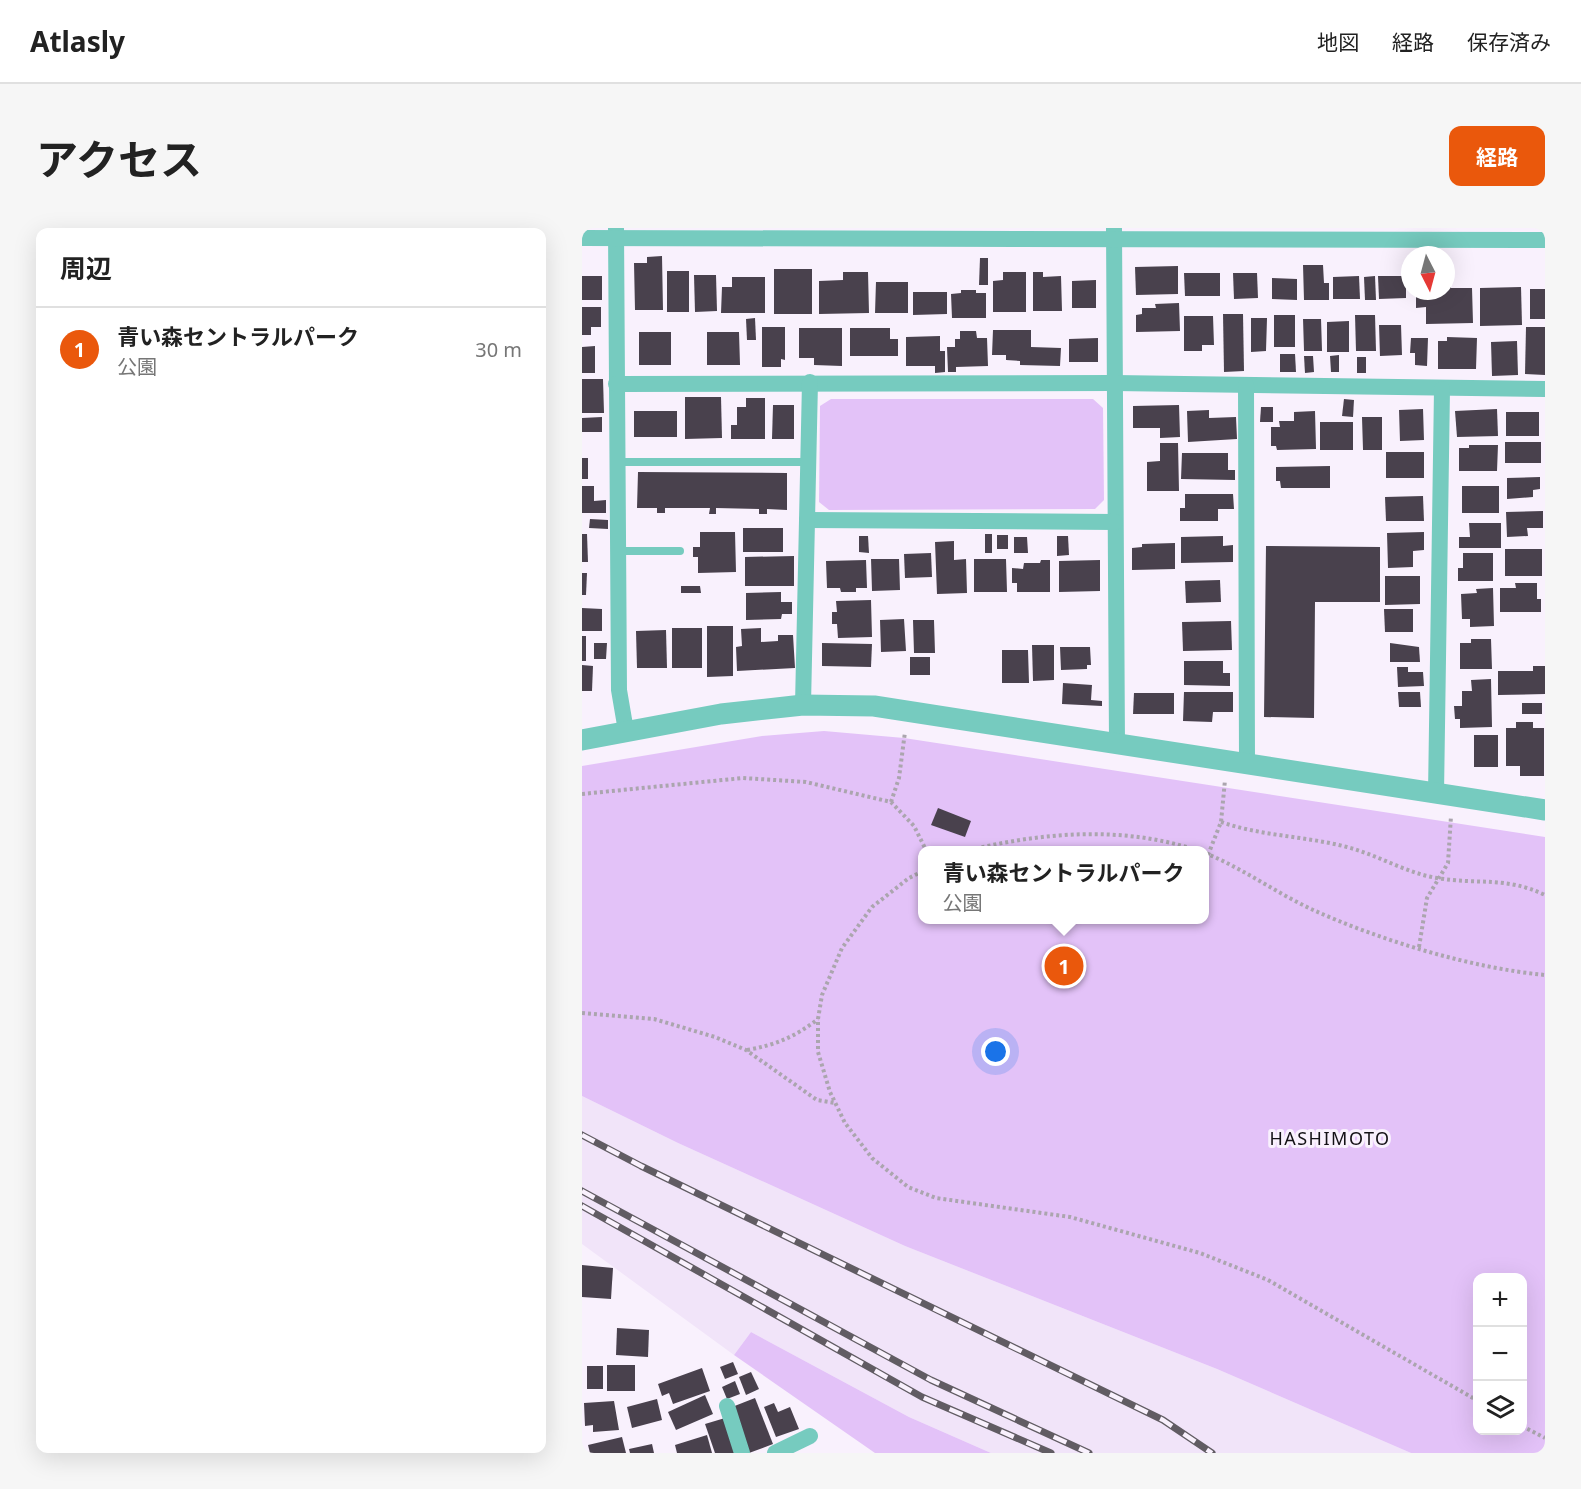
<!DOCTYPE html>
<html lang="ja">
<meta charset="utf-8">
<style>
:root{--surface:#fff;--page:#f6f6f6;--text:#222;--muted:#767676;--line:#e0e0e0;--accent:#ea580c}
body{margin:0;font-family:"Noto Sans","Noto Sans JP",sans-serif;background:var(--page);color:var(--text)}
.controls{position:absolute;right:18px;bottom:18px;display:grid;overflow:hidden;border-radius:12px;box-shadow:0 6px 24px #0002}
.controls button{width:54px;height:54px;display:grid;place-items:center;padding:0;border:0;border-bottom:2px solid var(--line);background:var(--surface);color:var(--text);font:30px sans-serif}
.compass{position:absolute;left:819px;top:18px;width:54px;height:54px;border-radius:50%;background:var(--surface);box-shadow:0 6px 24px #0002;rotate:174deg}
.you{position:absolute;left:414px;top:824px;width:21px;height:21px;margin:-15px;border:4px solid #fff;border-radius:50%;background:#1a73e8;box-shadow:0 0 0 9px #1a73e833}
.badge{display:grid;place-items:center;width:39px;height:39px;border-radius:50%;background:var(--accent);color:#fff;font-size:20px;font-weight:700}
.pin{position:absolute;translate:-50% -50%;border:3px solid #fff;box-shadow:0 2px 6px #0006}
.popup{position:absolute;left:336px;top:618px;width:291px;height:78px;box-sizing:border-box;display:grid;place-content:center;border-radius:12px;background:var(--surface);filter:drop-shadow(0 2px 4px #0005);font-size:20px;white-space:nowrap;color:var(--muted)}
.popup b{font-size:22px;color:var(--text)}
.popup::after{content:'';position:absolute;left:50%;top:100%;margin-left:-12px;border:12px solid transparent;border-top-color:var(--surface)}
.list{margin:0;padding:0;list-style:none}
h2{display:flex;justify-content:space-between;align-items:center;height:78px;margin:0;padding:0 24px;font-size:26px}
h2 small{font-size:20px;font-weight:400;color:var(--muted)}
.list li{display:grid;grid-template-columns:39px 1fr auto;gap:18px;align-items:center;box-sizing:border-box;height:84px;padding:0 24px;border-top:2px solid var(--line)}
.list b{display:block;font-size:22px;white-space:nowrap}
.list p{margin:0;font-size:20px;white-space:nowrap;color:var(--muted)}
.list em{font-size:20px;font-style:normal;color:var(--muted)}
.icon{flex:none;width:33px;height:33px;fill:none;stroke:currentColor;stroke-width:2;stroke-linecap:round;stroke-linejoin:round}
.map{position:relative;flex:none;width:963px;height:1225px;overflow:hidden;border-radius:12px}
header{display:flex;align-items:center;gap:36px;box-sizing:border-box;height:84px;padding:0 30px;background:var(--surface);border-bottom:2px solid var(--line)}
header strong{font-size:28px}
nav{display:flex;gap:33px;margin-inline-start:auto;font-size:21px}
.intro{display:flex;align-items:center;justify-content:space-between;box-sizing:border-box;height:144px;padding:0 36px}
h1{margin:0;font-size:42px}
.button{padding:15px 27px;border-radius:12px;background:var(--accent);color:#fff;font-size:21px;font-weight:700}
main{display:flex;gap:36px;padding:0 36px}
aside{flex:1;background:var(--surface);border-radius:12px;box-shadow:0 6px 24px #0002}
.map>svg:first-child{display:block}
</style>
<header>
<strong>Atlasly</strong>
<nav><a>地図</a><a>経路</a><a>保存済み</a></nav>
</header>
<div class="intro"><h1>アクセス</h1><a class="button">経路</a></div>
<main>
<aside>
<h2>周辺<small></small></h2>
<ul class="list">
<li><span class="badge">1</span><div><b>青い森セントラルパーク</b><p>公園</p></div><em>30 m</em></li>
</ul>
</aside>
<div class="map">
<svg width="963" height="1225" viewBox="0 0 963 1225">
<rect width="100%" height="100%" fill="#f9f1fd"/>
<polygon fill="#f1e4f9" points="0,868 96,915 323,1018 635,1141 829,1225 409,1225 327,1189 169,1104 152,1127 0,1016"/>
<g fill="#e3c2f8" fill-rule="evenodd">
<polygon points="249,171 511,171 521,180 522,272 513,281 247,282 237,274 238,178"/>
<path d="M 242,503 L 322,510 L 963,609 L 963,1225 L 829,1225 L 635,1141 L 323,1018 L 96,915 L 0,868 L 0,538 L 180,508 ZM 341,622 L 623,622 L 623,692 L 341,692 ZM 896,1050 L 940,1050 L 940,1202 L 896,1202 Z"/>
<polygon points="169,1104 327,1189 409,1225 293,1225 152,1127"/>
</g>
<g fill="#49414d">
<polygon points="80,28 81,82 53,82 52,35 65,35 65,29"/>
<polygon points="398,30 406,30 406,57 397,57"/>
<polygon points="721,37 741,37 742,55 747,55 747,72 722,72"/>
<polygon points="596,38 596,66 554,67 553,39"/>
<rect x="192" y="41" width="38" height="45"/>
<rect x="85" y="43" width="22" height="41"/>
<polygon points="261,44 286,44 287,85 237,86 237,53 261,52"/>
<polygon points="421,44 444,44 444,84 411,84 411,53 421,52"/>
<polygon points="451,44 461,44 461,49 479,48 480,83 451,83"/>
<polygon points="602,45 638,45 638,68 603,68"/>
<polygon points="651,45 675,45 676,70 652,71"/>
<polygon points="112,47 134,47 135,83 113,84"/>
<rect x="0" y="48" width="20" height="24"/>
<polygon points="777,48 778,71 751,71 751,49"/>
<polygon points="793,48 794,72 783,72 782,49"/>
<polygon points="796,48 824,48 824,70 797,71"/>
<polygon points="150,49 183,49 183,85 139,85 140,59 150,59"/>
<polygon points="690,50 715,51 715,72 690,71"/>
<polygon points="514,52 514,80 490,80 490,53"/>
<polygon points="294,54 326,54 326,85 293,85"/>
<polygon points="864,57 869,57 869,60 890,60 891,95 844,96 844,79 834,80 834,63 864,63"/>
<polygon points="939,59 940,97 898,98 898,60"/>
<rect x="948" y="61" width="15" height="30"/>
<polygon points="379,62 394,62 394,65 404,65 404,90 370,90 369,66 379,65"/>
<polygon points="331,64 365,64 365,86 331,87"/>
<polygon points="597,75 598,103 554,104 554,87 560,86 560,80 574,80 573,76"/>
<polygon points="0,79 19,79 19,99 9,99 9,107 0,107"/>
<polygon points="641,86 661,86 662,143 642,144"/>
<rect x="692" y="87" width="21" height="32"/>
<polygon points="773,87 793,87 794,123 774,123"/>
<polygon points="602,88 631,88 632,117 620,117 620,123 602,123"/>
<polygon points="173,90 174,112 165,112 164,91"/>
<polygon points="669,90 685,90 684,123 669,124"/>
<polygon points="721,91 739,91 740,123 722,123"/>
<polygon points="767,93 767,124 745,124 745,94"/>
<polygon points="797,97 819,97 820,127 798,128"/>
<polygon points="180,99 203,99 203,132 199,131 199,139 180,139"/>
<polygon points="944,99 963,99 963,147 943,146"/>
<polygon points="217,100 260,100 260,138 232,137 232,130 217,130"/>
<polygon points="268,100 308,100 308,111 316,111 316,128 268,128"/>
<polygon points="411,102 449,102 449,119 479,120 478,138 438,137 438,133 424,132 424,127 410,127"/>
<polygon points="378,103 394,103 395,110 405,110 406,138 374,139 374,144 366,144 365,119 373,119 373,111 378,111"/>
<rect x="57" y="104" width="32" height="33"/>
<polygon points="125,104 157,104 158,137 125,137"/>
<polygon points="358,108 358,123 363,123 363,144 353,145 353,138 324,138 324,109"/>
<polygon points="865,109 895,110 894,141 856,141 856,113 865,113"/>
<polygon points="516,110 516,134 487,134 487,111"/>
<polygon points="829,110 846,110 845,138 833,137 833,125 828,125"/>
<polygon points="935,113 936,147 910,148 909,114"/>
<polygon points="13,118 13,145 0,145 0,119"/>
<polygon points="698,126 713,126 714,144 698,144"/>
<polygon points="757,127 757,144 749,144 748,128"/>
<polygon points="722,128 731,128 732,144 723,145"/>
<rect x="775" y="129" width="9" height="16"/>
<polygon points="0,151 21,151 22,185 0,185"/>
<polygon points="103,169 139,169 140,210 103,211"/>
<polygon points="164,170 183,170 183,211 149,211 149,197 155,197 155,179 164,179"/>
<polygon points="762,171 772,172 771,189 760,188"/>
<polygon points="191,177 212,177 212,211 190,211"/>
<polygon points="597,177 598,209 578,210 578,200 551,200 551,178"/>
<polygon points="679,179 691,179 691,194 678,194"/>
<polygon points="841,181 842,212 818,213 817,182"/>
<polygon points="915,181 916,208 875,209 873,183"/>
<polygon points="627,182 627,190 654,189 655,211 606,214 605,183"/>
<rect x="52" y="183" width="43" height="26"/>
<polygon points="733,183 734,221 695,222 694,218 689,218 689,199 698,199 697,193 712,193 712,184"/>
<rect x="924" y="184" width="33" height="24"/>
<polygon points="20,189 20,204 0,204 0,190"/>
<polygon points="780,189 800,189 800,222 781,222"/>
<rect x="738" y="194" width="33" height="28"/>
<rect x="923" y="214" width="36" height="21"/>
<polygon points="578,215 596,215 597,263 565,263 565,234 578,233"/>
<polygon points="887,217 916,217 915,243 877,243 877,220 887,220"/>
<rect x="804" y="224" width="38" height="26"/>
<polygon points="600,225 646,225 646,242 653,242 653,252 599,251"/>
<rect x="0" y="230" width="6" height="21"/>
<polygon points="748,238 748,260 699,260 698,253 694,253 694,239"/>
<polygon points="56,244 205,245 205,282 185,281 185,286 177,286 177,281 134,280 134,286 127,286 128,280 83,280 83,285 75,285 75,280 55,280"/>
<polygon points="958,249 958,261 951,262 951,269 925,271 925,250"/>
<polygon points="0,258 12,258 12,273 24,272 24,285 0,285"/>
<rect x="880" y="258" width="37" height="27"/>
<polygon points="603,266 651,266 652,281 636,281 636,293 598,293 598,280 603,280"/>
<polygon points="841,268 842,293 804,293 803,269"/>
<polygon points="961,283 961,300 945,300 946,308 925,309 924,284"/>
<polygon points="8,291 26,292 26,301 7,300"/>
<polygon points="887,295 919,295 919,320 877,320 877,309 888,309"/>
<rect x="161" y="300" width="40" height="24"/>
<polygon points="118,304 153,304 154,344 116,345 116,329 111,329 111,319 118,319"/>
<polygon points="842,304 842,322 831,323 831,339 806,340 805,305"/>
<polygon points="0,306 5,306 6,334 0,334"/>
<rect x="403" y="306" width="7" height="19"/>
<rect x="415" y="307" width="11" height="14"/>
<polygon points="277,308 286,308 287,325 277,324"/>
<polygon points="475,308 486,308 487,327 475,328"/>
<polygon points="641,308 641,318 651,317 651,334 599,335 599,309"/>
<polygon points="432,309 445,309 446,325 432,325"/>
<polygon points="372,313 372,332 384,331 385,365 355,366 353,314"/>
<polygon points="593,315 593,341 550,342 550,320 560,319 560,316"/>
<polygon points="684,318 798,319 798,374 733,374 732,490 682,489"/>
<rect x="923" y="321" width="37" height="27"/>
<polygon points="349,325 350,349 323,350 322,326"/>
<polygon points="881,325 911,325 911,353 876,353 876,340 881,340"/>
<polygon points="212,328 212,358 163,358 163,329"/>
<polygon points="289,331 317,331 318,362 290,363"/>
<polygon points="392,331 424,331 425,364 392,364"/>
<polygon points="284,332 285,360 274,360 274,364 259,364 258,360 245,360 244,333"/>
<polygon points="459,332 468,332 468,364 435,364 435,355 430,355 430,340 441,341 442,335 458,335"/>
<polygon points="518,332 518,363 477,364 477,333"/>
<polygon points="0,345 5,345 4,367 0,367"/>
<polygon points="803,348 838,348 838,376 803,377"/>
<polygon points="638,352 639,374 604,375 603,353"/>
<polygon points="933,355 955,355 955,371 959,371 959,384 918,384 918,360 934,360"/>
<polygon points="99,358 118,358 119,365 99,365"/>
<polygon points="911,360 912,398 888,399 888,391 880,391 879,366 895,365 894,361"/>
<polygon points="199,364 199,374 210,374 210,386 200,386 199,391 164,392 164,365"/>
<polygon points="289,372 290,409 256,410 255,396 250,396 250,384 255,384 254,373"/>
<polygon points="0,380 20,381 20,403 0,403"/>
<polygon points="802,381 831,381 831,404 803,404"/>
<polygon points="322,391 324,423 299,424 298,392"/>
<polygon points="331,392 352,392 353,425 332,425"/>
<polygon points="649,393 650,422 601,423 600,394"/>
<polygon points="125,398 151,398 151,448 125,449"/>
<rect x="90" y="400" width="30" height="40"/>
<polygon points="179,400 179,414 196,413 196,407 211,407 213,440 155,443 154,419 160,418 159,401"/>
<polygon points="84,402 85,440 55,440 54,403"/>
<rect x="0" y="408" width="4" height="25"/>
<polygon points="889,411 909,411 910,441 878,441 878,415 889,415"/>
<polygon points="12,415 25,415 24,431 12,431"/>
<polygon points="240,415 290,416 289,439 240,438"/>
<polygon points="808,415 837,419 838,434 808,434"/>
<polygon points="450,417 472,417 472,452 451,453"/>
<polygon points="478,419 508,419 509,437 505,437 505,441 479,442"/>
<polygon points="420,422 446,422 447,455 420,455"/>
<rect x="328" y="429" width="20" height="18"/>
<polygon points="602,433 641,433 641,445 648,445 648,458 602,457"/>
<polygon points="0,437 11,438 10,463 0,463"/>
<polygon points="951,438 963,438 963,466 916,467 916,443 951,443"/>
<polygon points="815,439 826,439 826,444 841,444 842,458 816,459"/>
<polygon points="909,451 910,499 878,500 878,491 873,491 872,478 880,478 880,463 890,463 889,452"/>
<polygon points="481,455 510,457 509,472 520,473 520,478 480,476"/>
<polygon points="602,464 651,464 651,484 631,484 630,494 601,493"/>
<polygon points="816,464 838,464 839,479 817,479"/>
<polygon points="552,465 592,465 592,486 551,486"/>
<rect x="940" y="475" width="20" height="11"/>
<polygon points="934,494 951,494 951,500 962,500 962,548 938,548 938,538 924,538 924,500 934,500"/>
<rect x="892" y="507" width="24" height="32"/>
<polygon points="356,580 389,593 383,609 349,597"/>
<polygon points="0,1037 31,1040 29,1071 0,1069"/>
<polygon points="35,1100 67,1102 66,1129 34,1127"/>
<polygon points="151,1134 156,1146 143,1151 138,1139"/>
<rect x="25" y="1137" width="28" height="26"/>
<rect x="5" y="1138" width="16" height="23"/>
<polygon points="120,1140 128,1163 91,1176 87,1165 80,1168 76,1156"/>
<polygon points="169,1144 177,1161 164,1167 157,1149"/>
<polygon points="153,1153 158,1166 145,1171 140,1159"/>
<polygon points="123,1167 131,1186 94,1202 86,1184"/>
<polygon points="173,1170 191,1216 167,1225 150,1179"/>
<polygon points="75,1171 80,1192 50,1200 45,1179"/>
<polygon points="32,1173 37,1202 11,1204 11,1197 3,1198 2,1175"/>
<polygon points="192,1175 196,1184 208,1179 217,1201 194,1209 182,1179"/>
<polygon points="143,1190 154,1225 133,1225 123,1196"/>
<polygon points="125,1207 130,1225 95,1225 93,1217"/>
<polygon points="40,1209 44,1225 8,1225 6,1217"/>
<polygon points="70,1216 72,1225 48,1225 47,1221"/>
</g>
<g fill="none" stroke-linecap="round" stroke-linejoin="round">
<g stroke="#aba5ae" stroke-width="4" stroke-dasharray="3 3" stroke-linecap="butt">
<polyline points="0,566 161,550 224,554 309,574 332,598 344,622"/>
<polyline points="309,574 317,550 323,504"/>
<path d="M 639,594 C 679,608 723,608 765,619 C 796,627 824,645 855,650 C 896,657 923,648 963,667"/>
<path d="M 388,622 C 462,604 542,598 614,622"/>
<path d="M 623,625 C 660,640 693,664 729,681 C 797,712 889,740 963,747"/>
<polyline points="626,627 639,594 643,552"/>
<polyline points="341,643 327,650 290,679 260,720 240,767 236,791 236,824 248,864 263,895 290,930 326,959 354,970 488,989 618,1025 686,1052 896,1173"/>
<polyline points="837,719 845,670 866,635 869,588"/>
<polyline points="0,785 72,791 133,809 164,822 235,872 253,875"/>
<path d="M 165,822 C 193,817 213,809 236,791"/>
<polyline points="940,1198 963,1210"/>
</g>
<g stroke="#76cbbf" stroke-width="8">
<polyline points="35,234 227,234"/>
<polyline points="36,323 98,323"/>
</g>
<g stroke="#76cbbf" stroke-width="16">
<polyline points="34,1 37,462 44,503"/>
<polyline points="532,1 535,516"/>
<polyline points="0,10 963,12"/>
<polyline points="34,156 533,155 963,161"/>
<polyline points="664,157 665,537"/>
<polyline points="225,292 533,294"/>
<polyline points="221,477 228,154"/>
<polyline points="854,566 860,161"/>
<polyline points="145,1178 160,1225"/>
<polyline points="193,1225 228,1208"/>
</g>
<polyline stroke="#76cbbf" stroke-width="21" points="0,512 139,486 221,477 292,478 963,582"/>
<g stroke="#615c63" stroke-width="7">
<g id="rail">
<polyline points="0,907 59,938 581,1192 630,1225"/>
<polyline points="0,963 349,1152 507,1225"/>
<polyline points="0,978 340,1169 469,1225"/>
</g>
</g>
<use href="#rail" stroke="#f9f1fd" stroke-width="4.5" stroke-dasharray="14" stroke-linecap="butt"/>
</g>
<g text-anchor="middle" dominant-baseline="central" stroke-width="6" stroke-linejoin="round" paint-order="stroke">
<g font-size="18" letter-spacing="1.5" fill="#141116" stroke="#f9f1fd">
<text x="748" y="910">HASHIMOTO</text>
</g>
</g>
</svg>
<div class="controls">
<button>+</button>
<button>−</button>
<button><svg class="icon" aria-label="layers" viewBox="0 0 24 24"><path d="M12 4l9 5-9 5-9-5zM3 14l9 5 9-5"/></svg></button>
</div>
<svg class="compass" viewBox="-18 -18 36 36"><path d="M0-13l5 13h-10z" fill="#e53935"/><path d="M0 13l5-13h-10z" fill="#767676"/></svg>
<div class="you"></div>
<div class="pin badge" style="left:482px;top:738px">1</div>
<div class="popup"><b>青い森セントラルパーク</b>公園</div>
</div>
</main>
